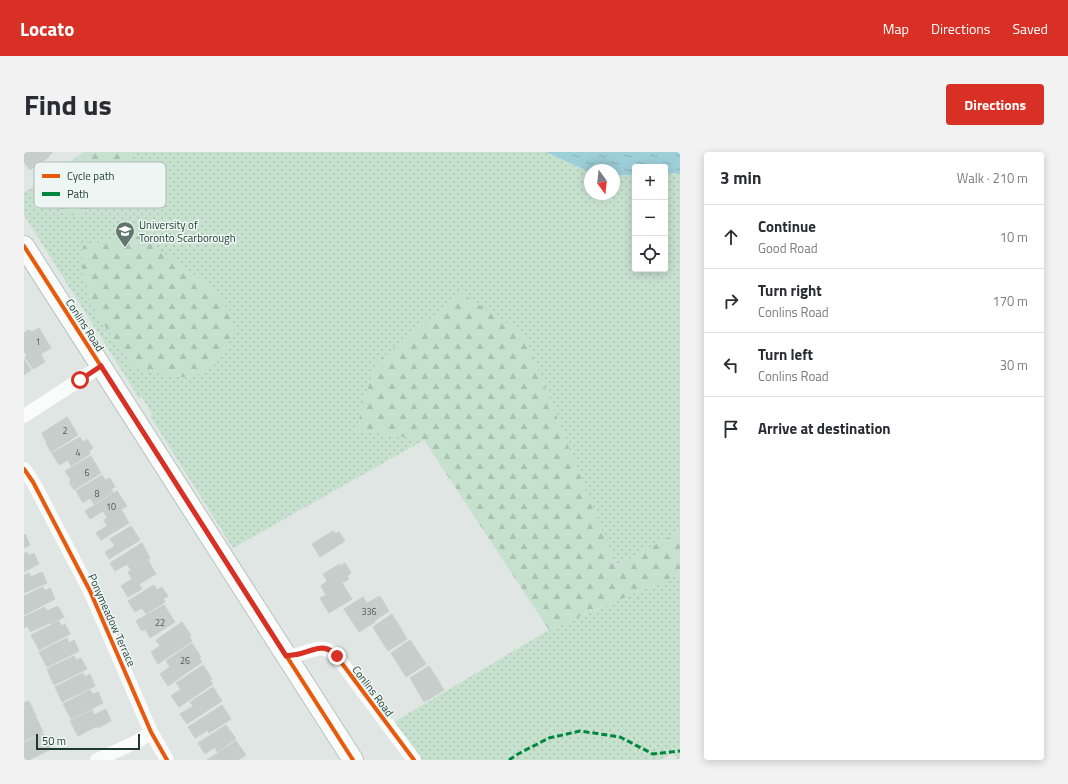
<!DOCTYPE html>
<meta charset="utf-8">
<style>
:root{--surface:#fff;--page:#f2f2f3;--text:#2b2b33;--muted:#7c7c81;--line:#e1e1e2;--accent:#d93025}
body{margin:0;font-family:"Titillium Web",sans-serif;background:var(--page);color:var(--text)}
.controls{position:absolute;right:12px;top:12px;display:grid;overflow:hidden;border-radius:4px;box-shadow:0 2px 10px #0003}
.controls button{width:36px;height:36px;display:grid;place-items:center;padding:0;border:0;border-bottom:1px solid var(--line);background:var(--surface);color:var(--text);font:20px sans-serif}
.compass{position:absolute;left:560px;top:12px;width:36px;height:36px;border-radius:50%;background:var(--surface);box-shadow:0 2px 10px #0003;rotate:165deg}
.scale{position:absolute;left:12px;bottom:10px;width:104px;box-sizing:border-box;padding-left:4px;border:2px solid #1e3932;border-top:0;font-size:11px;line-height:14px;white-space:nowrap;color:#1e3932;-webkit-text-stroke:3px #edf6f2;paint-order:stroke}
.stop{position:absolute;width:12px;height:12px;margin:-9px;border:3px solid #d93025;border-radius:50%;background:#fff}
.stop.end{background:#d93025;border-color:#fff;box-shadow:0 1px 4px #0008}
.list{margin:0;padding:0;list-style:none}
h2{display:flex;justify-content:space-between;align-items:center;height:52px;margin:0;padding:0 16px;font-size:17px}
h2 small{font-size:13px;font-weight:400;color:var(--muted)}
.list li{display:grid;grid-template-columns:26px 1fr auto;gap:12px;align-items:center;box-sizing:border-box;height:64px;padding:0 16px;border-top:1px solid var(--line)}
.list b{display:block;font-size:15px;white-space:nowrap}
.list p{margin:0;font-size:13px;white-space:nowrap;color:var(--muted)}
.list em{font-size:13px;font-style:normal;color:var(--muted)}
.icon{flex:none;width:22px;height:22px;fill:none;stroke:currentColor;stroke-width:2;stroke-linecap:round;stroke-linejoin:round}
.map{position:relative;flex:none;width:656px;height:608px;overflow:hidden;border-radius:4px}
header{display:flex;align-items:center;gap:24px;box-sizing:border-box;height:56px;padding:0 20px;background:var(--accent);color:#fff}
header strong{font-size:19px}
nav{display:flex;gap:22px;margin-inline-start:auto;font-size:14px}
.intro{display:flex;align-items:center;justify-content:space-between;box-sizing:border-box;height:96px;padding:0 24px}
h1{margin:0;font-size:28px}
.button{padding:10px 18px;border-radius:4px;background:var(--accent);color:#fff;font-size:14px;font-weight:700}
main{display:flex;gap:24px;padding:0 24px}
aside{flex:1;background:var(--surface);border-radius:4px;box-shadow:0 2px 10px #0003}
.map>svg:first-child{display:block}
</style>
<header>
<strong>Locato</strong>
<nav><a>Map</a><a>Directions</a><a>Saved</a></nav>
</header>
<div class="intro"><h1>Find us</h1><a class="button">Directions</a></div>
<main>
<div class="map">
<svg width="656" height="608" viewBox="0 0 656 608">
<defs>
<pattern id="grass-dots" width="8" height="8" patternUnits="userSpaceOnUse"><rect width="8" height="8" fill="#c7e1cf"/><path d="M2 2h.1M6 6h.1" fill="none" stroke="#aac2b2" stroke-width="1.8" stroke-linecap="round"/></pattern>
<pattern id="forest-firs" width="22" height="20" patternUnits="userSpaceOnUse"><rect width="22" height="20" fill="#c7e1cf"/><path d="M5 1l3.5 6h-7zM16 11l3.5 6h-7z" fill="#aac2b2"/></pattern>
<pattern id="water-ripples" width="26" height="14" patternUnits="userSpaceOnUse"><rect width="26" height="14" fill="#9dcfd8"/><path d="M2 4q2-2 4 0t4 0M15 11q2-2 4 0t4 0" fill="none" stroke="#87b2ba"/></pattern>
</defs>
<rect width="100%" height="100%" fill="#e0e6e3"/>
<g fill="url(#grass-dots)">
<polygon points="108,0 522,0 559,17 566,19 566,42 590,42 590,23 611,23 611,117 641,117 641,21 648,21 656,22 656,379 592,414 500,182 332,278 400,288 209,396 126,264 128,262 118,245 115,246 0,63 0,41 20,28 41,64 94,28"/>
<polygon points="656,422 656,608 654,608 649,601 636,608 398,608 370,570 525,478"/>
</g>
<g fill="url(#forest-firs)">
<polygon points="60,0 108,0 94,28 63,61 41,64 20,28"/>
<polygon points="112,82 179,129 205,157 211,180 191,214 165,226 110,217 68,155 58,121 59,94"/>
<polygon points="437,141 500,182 592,414 656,379 656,422 525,478 400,288 332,278 351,212"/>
</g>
<polygon fill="url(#water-ripples)" points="522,0 656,0 656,22 648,21 641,21 641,15 611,15 611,23 590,23 590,18 566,18 566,19 559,17"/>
<g fill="#c7cdcb" stroke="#c9cfcc">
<polygon points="0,0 28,0 28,1 25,3 25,5 6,18 0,10"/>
<polygon points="15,176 27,196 17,202 21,210 9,217 1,205 3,204 0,199 0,181 4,178 7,179 8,180"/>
<polygon points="0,207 7,218 0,223"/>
<polygon points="43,265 54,283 27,300 22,291 23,291 18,281"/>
<polygon points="56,285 59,290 63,287 69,296 65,299 66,302 47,314 44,308 35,313 28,301"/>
<polygon points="67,304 77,321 50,338 45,330 47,328 41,319"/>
<polygon points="78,323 81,328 86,326 91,335 87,337 89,340 70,352 66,346 59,351 52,339"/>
<polygon points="93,339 103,354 83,366 79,359 66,367 61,359"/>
<polygon points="97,357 105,371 77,388 72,381 83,374 80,368"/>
<polygon points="107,374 116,388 85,407 81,400 91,394 86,387"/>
<polygon points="309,379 312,382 315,380 321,389 296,405 288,392"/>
<polygon points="1,382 6,393 0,396 0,383"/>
<polygon points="118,391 126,406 107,418 103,412 91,419 86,411"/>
<polygon points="3,400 5,404 10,401 15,412 0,420 0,402"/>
<polygon points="124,408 132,422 115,432 118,437 104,445 97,434 108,427 104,420"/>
<polygon points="321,411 327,421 323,424 325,427 318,431 328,447 305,461 296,446 302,443 297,434 303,429 299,422 316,412 317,414"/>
<polygon points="18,420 23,431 0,441 0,423 5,421 7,425"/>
<polygon points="130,433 133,438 138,435 144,444 139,447 141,450 122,462 118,456 111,460 104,449"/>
<polygon points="19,435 21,439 26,436 31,447 0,463 0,444"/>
<polygon points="356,444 365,459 350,469 351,470 335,480 320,457 339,445 343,451"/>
<polygon points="140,453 151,470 126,486 121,477 118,479 112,469"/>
<polygon points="34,454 40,465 27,472 26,471 6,480 4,474 0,476 0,465 21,455 23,459"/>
<polygon points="368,462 383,487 364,499 349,475"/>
<polygon points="35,469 37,474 41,472 46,482 15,498 7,483"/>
<polygon points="158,470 167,483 165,484 168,489 134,512 127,500 136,494 132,488"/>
<polygon points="43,486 45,491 50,488 55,499 23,515 15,500"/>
<polygon points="386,488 402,512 382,525 367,501"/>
<polygon points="168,491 177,505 175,506 178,510 144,534 136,522 146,515 142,509"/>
<polygon points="50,504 52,508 57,506 63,517 30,533 23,517"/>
<polygon points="179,513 188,527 186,528 189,532 155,555 147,544 157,537 152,531"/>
<polygon points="405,514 420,538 400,550 386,526"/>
<polygon points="59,521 61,525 66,522 71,534 38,550 31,535"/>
<polygon points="189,535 198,549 163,572 156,562 169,554 166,550"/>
<polygon points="66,538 69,542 74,540 79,551 47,567 39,552"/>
<polygon points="5,549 12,564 0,570 0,551"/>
<polygon points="198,553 207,567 185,581 184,578 171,586 164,575"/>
<polygon points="82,557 87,569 74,576 73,574 54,584 46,569 68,558 70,563"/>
<polygon points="12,565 19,580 0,589 0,571"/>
<polygon points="202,573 212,587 193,600 191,595 181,602 174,591"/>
<polygon points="19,581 27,597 5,608 0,608 0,591"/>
<polygon points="212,589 222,603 214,608 183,608"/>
</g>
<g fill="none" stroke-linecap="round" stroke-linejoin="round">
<g stroke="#b9c3bf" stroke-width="22">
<polyline id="secondary" points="0,94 329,608"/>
</g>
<g stroke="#fafbfb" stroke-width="14">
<polyline points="0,264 77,214"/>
<polyline points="0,317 9,330 66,439 127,580 143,608"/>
<path d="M 262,504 C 267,503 271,503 275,502 C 290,499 296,491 311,502 L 390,608"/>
<polyline points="73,608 114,589 127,580"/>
</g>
<use href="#secondary" stroke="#fafbfb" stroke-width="20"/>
<polyline stroke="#00873e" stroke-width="3" stroke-dasharray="6 3" stroke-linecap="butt" points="485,608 494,602 525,586 556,579 596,585 629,602 656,599"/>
<g stroke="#edf6f2" stroke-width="6">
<g id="cycleway">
<polyline points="0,94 329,608"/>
<polyline points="0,317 9,330 66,439 127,580 143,608"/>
<path d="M 262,504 C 267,503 271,503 275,502 C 290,499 296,491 311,502 L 390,608"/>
</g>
</g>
<use href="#cycleway" stroke="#e8590c" stroke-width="4"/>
</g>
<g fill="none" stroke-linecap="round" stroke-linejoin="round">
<path stroke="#d93025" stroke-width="5" d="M 56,228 L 77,214 L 262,504 C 267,503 271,503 275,502 C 289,499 301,489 313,504"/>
</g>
<defs>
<g id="university-pin" transform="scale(1)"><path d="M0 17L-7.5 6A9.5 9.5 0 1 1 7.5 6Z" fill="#627670" stroke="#edf6f2"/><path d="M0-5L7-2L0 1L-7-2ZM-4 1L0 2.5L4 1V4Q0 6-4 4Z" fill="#fff"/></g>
</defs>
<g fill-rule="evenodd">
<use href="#university-pin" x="101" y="79"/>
</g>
<g text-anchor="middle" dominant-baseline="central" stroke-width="3" stroke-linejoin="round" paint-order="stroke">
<g font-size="9" fill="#495f59">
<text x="14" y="189">1</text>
<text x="41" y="278">2</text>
<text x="54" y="300">4</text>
<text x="63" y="320">6</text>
<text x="73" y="341">8</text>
<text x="87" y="354">10</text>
<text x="345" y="459">336</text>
<text x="136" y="470">22</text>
<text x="161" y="508">26</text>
</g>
<g font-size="11" fill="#1e3932" stroke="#edf6f2" text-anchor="start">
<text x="115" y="73">University of<tspan x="115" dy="13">Toronto Scarborough</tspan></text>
</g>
<g font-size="11" fill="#1e3932" stroke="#edf6f2">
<text transform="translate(61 173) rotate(57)">Conlins Road</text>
<text transform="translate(88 468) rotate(66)">Ponymeadow Terrace</text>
<text transform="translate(349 539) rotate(53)">Conlins Road</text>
</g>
</g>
<rect x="10" y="10" width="132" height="46" rx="6" fill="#edf6f2" stroke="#afbdb8" stroke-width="1"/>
<rect x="18" y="22" width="18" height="4" fill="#e8590c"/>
<rect x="18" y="40" width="18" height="4" fill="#00873e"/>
<g font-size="11" fill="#1e3932">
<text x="43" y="28">Cycle path</text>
<text x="43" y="46">Path</text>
</g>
</svg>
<div class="controls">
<button>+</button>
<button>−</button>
<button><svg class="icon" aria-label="locate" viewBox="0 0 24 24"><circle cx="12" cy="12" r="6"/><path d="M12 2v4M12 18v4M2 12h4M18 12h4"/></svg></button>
</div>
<svg class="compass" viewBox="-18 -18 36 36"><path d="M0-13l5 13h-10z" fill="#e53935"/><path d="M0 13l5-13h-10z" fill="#7c7c81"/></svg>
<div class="scale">50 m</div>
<div class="stop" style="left:56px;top:228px"></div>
<div class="stop end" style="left:313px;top:504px"></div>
</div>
<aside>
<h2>3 min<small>Walk · 210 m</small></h2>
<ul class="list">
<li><svg class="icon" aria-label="ahead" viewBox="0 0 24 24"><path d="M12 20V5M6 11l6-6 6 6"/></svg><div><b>Continue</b><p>Good Road</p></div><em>10 m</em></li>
<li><svg class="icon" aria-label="right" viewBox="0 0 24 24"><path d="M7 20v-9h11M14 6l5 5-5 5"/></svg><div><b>Turn right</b><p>Conlins Road</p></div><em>170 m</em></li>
<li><svg class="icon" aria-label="left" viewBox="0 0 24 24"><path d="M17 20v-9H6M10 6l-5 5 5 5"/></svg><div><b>Turn left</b><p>Conlins Road</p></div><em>30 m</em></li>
<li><svg class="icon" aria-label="arrive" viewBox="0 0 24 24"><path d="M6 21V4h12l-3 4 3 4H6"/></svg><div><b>Arrive at destination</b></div></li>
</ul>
</aside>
</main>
